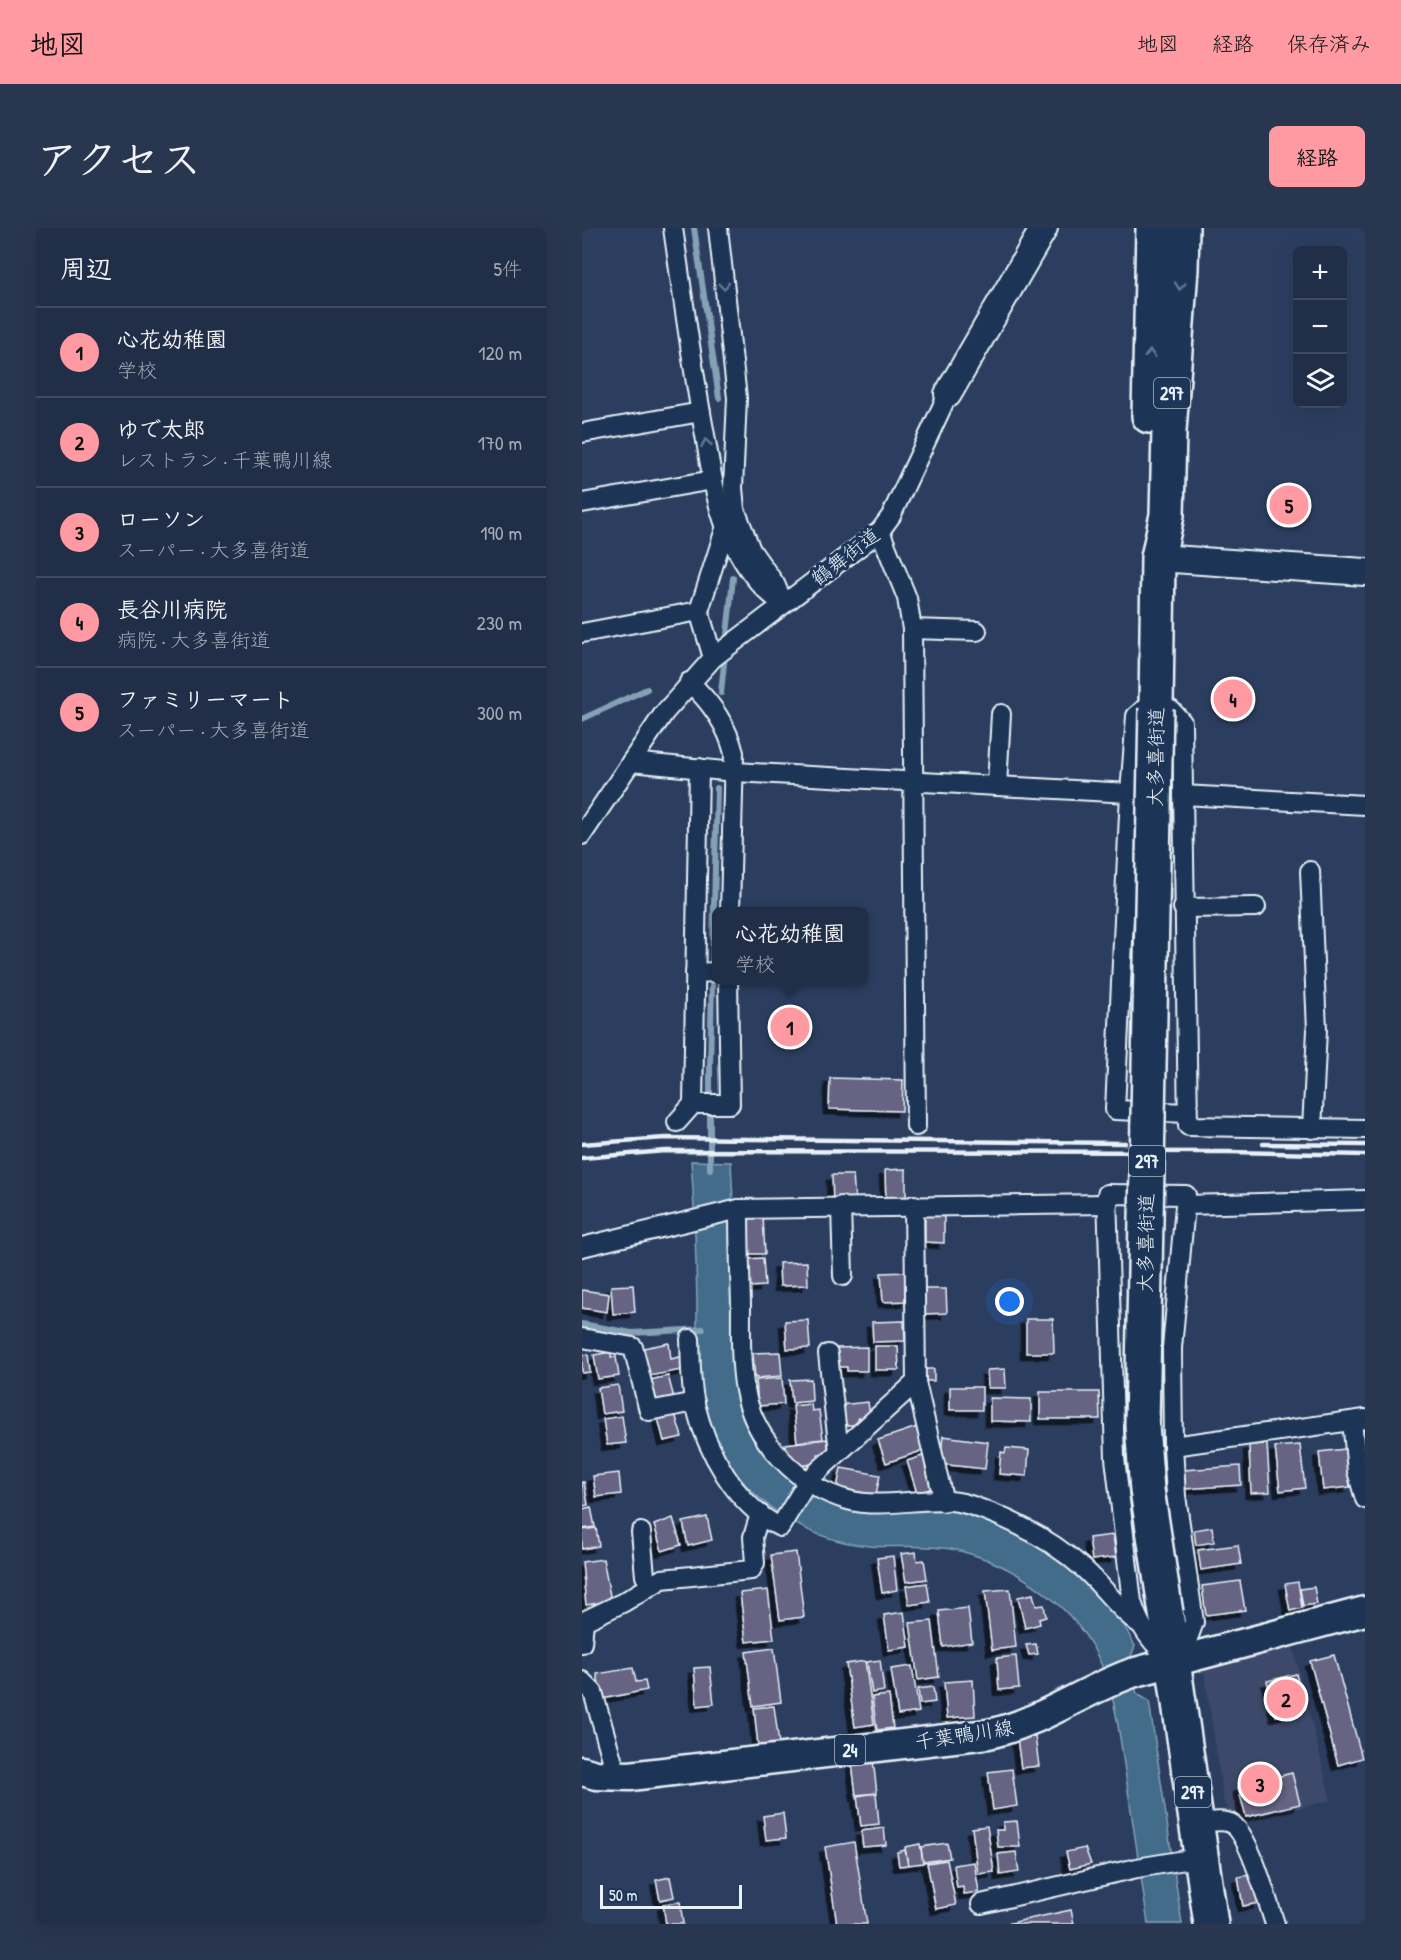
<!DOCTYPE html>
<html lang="ja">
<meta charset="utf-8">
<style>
:root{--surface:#212e48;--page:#29364f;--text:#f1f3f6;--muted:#a2a8b4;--line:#3e4a60;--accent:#ff9aa2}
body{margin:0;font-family:"Patrick Hand","Klee One",sans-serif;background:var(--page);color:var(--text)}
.controls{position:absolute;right:18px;top:18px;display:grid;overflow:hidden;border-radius:9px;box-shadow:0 6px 24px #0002}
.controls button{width:54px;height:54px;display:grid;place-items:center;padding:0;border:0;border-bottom:2px solid var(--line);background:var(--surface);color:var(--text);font:30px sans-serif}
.scale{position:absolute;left:18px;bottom:15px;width:142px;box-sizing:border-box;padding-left:6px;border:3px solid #e8f1f8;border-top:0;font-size:16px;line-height:21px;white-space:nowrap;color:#e8f1f8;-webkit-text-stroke:4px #1d3557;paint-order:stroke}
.you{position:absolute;left:428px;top:1074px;width:21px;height:21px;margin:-15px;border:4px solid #fff;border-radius:50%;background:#1a73e8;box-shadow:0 0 0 9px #1a73e833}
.badge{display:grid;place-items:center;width:39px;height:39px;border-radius:50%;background:var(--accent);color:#111;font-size:20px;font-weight:700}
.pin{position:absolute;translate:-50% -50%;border:3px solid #fff;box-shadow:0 2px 6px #0006}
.popup{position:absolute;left:130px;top:679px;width:156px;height:78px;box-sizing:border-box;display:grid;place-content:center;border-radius:9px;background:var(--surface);filter:drop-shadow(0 2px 4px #0005);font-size:20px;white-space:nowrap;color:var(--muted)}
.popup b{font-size:22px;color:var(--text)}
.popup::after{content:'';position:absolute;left:50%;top:100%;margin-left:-12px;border:12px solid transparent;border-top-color:var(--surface)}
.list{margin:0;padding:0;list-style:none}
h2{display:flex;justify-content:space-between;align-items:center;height:78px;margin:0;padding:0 24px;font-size:26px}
h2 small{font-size:20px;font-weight:400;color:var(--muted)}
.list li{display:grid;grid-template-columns:39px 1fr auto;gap:18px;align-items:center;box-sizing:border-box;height:90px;padding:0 24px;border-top:2px solid var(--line)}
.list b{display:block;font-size:22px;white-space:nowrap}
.list p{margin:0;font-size:20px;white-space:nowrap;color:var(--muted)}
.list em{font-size:20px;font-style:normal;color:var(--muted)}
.icon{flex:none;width:33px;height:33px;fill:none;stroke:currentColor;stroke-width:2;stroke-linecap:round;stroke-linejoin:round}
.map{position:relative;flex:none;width:783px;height:1696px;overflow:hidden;border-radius:9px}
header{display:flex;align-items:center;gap:36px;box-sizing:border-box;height:84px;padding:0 30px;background:var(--accent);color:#111}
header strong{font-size:28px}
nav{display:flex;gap:33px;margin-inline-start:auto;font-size:21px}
.intro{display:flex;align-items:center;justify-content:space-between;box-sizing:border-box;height:144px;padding:0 36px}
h1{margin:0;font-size:42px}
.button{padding:15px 27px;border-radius:9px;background:var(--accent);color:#111;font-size:21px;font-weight:700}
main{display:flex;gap:36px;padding:0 36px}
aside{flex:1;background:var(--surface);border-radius:9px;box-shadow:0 6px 24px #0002}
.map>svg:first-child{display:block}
</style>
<header>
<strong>地図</strong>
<nav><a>地図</a><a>経路</a><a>保存済み</a></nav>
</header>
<div class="intro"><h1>アクセス</h1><a class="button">経路</a></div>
<main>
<aside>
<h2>周辺<small>5件</small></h2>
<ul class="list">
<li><span class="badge">1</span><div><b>心花幼稚園</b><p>学校</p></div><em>120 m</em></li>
<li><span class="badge">2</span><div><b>ゆで太郎</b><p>レストラン · 千葉鴨川線</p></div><em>170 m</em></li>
<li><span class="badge">3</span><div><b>ローソン</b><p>スーパー · 大多喜街道</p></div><em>190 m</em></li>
<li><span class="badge">4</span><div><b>長谷川病院</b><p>病院 · 大多喜街道</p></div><em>230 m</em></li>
<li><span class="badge">5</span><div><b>ファミリーマート</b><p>スーパー · 大多喜街道</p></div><em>300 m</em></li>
</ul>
</aside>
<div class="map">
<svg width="783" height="1696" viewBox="0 0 783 1696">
<defs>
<filter id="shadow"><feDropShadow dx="-5.5" dy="5.5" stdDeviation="0" flood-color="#0009"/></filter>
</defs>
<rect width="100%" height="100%" fill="#2c3e60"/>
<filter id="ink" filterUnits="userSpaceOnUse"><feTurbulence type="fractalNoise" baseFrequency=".0167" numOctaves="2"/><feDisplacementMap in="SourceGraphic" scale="12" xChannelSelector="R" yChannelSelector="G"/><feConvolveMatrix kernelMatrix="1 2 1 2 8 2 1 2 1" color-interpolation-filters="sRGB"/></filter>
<g filter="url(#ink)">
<polygon fill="#3d496a" points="709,1412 749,1572 660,1595 650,1590 642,1574 621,1436"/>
<path fill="#426c8a" stroke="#84a1b6" stroke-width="1.5" d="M 109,933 L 149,934 L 161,1178 L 250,1272 L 365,1281 L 420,1297 L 478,1327 L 538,1390 L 553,1418 L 547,1433 L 555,1466 L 567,1473 L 600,1696 L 566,1696 C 559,1647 551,1598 544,1549 C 537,1506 534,1464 514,1425 C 486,1372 427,1333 369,1321 C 341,1316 314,1320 287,1318 C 212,1311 147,1260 124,1188 C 113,1153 115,1113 115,1076 C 114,1028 113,981 109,933 Z"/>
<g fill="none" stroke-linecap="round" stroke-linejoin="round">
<g stroke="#84a1b6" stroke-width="6">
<polyline points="112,0 137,170"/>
<polyline points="144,416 151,350"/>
<polyline points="139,465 143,426"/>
<polyline points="0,491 65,461"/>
<polyline points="128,941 128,838 135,560"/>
<polyline points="0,1096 50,1105 121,1101"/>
</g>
</g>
<g fill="#666483" stroke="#e8f1f8" stroke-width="1.5" filter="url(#shadow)">
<polygon points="248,850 321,852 320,883 247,881"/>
<polygon points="324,941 324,971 304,972 303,942"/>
<polygon points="250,947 271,947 273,972 251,972"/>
<polygon points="343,986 362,986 362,1015 343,1014"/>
<polygon points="181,988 183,1026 164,1026 162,989"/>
<polygon points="181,1030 183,1058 166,1059 166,1031"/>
<polygon points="225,1034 226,1057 198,1058 197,1035"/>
<polygon points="326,1044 325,1073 301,1074 299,1045"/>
<polygon points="51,1057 53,1084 31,1086 29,1058"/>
<polygon points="342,1061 364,1061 365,1085 343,1086"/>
<polygon points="0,1062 27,1066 25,1084 0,1080"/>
<polygon points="444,1091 471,1091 472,1125 444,1125"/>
<polygon points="226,1092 228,1120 205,1121 203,1093"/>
<polygon points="322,1093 323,1113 291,1114 290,1094"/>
<polygon points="87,1115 89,1131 102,1128 105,1141 67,1148 61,1120"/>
<polygon points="293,1118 316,1118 317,1142 293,1142"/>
<polygon points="285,1119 285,1143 265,1143 265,1139 256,1139 255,1120"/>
<polygon points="29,1124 29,1129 34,1129 37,1148 16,1151 12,1127"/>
<polygon points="198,1124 200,1148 173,1150 171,1125"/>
<polygon points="6,1126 8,1144 0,1145 0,1127"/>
<rect x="341" y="1141" width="11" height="12"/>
<polygon points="423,1141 424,1160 406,1160 405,1142"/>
<polygon points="86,1148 92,1170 73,1174 68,1152"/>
<polygon points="200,1150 202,1176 176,1178 174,1152"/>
<polygon points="229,1151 230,1173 210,1175 208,1152"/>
<polygon points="36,1157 40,1183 20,1186 16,1160"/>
<rect x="368" y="1159" width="32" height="23"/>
<polygon points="458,1164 517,1164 518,1191 458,1191"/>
<polygon points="408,1170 449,1171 449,1194 408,1193"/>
<polygon points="286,1174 288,1189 276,1190 277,1196 261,1198 258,1177"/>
<polygon points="229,1176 230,1183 237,1182 241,1211 215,1214 211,1178"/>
<polygon points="93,1186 100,1209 82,1213 76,1190"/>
<polygon points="40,1188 44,1215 25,1217 21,1191"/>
<polygon points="338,1198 345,1221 304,1235 296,1212"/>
<polygon points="361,1208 406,1214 403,1241 358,1236"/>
<polygon points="245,1211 247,1224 236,1226 237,1235 217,1238 205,1228 203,1216"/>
<polygon points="685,1216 688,1264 669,1265 667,1217"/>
<polygon points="718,1217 723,1260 698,1263 693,1219"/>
<polygon points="424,1220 447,1222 445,1248 417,1246 419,1224 423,1225"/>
<polygon points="763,1221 768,1259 741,1262 737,1224"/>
<polygon points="344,1227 354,1259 335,1265 325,1233"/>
<polygon points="658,1238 659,1257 602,1261 601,1242"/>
<polygon points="259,1240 298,1247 294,1267 255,1260"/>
<polygon points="37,1245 39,1266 14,1269 11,1248"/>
<polygon points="0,1254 2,1254 6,1277 0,1278"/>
<polygon points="9,1279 13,1299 0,1301 0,1281"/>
<polygon points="125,1289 130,1312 106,1318 101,1294"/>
<polygon points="91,1290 99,1317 80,1323 72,1297"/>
<polygon points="630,1299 632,1314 614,1317 612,1302"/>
<polygon points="14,1300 17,1318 0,1321 0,1302"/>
<polygon points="531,1307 534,1329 510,1332 507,1310"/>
<polygon points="656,1317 659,1336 619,1342 616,1322"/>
<polygon points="214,1324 222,1389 198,1392 189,1327"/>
<polygon points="334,1324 335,1333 342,1332 345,1351 324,1354 319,1326"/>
<polygon points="311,1328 315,1362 300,1365 295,1330"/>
<polygon points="21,1331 29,1373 4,1377 0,1334"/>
<polygon points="658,1353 663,1382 624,1387 620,1358"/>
<polygon points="716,1354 720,1380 708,1383 703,1356"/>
<polygon points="345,1355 348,1374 327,1377 324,1358"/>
<polygon points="732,1359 735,1376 721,1378 718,1361"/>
<polygon points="428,1361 434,1419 410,1422 403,1363"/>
<polygon points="186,1362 192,1411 164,1414 158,1365"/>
<polygon points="451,1366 454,1378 462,1377 464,1389 457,1391 458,1396 443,1400 436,1369"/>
<polygon points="386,1380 390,1414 361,1419 357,1383"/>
<polygon points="322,1384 327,1419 307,1422 302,1387"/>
<polygon points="350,1393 357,1449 336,1452 328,1395"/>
<polygon points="454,1416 456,1426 447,1427 444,1417"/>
<polygon points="192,1420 199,1474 171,1478 164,1424"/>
<polygon points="752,1427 780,1530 756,1537 728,1433"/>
<polygon points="434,1428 437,1460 417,1462 415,1430"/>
<polygon points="298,1432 302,1463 290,1465 285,1434"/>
<polygon points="283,1433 292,1496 273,1499 264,1436"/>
<polygon points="330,1438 337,1484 316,1487 309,1441"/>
<polygon points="128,1439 132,1476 115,1478 112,1440"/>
<polygon points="51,1440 54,1454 63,1453 65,1462 20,1471 15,1446"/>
<polygon points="714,1446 723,1481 694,1488 685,1453"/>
<polygon points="391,1452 393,1488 365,1490 362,1454"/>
<polygon points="351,1459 353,1474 338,1476 336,1461"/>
<polygon points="307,1467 311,1500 295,1502 290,1469"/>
<polygon points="192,1478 197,1516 176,1518 172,1480"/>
<polygon points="453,1508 457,1538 439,1540 435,1510"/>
<polygon points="291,1532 295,1565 274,1567 270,1535"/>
<polygon points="430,1541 435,1578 411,1582 406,1544"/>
<polygon points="710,1545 718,1576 664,1589 656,1559"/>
<polygon points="294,1565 297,1596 279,1598 275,1568"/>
<polygon points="201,1585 204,1610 184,1612 181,1588"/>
<polygon points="435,1593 438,1619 416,1619 414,1602 421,1602 421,1594"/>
<polygon points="405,1598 412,1644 396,1646 390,1600"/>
<polygon points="302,1600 304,1617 281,1619 279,1603"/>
<polygon points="272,1614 285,1696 255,1696 243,1619"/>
<polygon points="365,1615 368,1630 341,1634 339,1619"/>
<polygon points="338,1616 341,1635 326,1637 323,1619"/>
<polygon points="503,1620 509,1636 488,1641 484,1624"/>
<polygon points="323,1622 326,1637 317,1638 315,1624"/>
<polygon points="434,1624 437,1644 418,1647 416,1626"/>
<polygon points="365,1632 374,1677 354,1681 345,1635"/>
<polygon points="392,1634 397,1664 382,1666 381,1659 375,1660 372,1637"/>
<polygon points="668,1647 677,1675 661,1678 656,1649"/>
<polygon points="88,1649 92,1669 78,1672 74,1652"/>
<polygon points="98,1674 101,1696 84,1696 81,1676"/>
<polygon points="489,1682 492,1696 424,1696"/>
</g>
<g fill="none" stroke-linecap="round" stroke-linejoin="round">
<g stroke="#e8f1f8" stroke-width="22">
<g id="street">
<path d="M 91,0 C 101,69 110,139 123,207 C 129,242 134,281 150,313 C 163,339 177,359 201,376"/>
<polyline points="136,0 155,170 151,260 153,281 169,322 193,356 201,374"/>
<polyline points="0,205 119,184"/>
<polyline points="0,275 131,252"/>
<polyline points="298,303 325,370 330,401 334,898"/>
<polyline points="330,401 395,403"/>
<polyline points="0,405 117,383"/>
<polyline points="131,430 117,383 144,298"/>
<path d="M 107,454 C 129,474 145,497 152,525 L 148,684"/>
<polyline points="49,534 153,544 548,565"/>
<polyline points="415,558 419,486"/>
<polyline points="601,567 783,577"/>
<polyline points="0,607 82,485 131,430 298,303 309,288 366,166"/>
<polyline points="728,643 735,802 730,901"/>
<polyline points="601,680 674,679"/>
<polyline points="113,745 134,744"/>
<polyline points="111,876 148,876 146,752"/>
<polyline points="605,885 533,882 548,565 554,488 562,481 589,482 600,494 606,898 783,901"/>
<polyline points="95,894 111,876 117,540"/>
<path d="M 525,966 L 604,967 L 590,1120 L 591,1218 L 594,1268 L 612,1394 L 604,1416 L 591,1433 C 569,1415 558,1400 550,1374 L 533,1230 Z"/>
<polyline points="604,977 783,972"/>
<polyline points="259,978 261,1048"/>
<path d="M 157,981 C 157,1013 158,1045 159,1076 C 159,1105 158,1134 163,1162 C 172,1213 217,1259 266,1272 C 306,1283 349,1264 388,1277 C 429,1291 470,1312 502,1341 C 521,1358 535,1380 556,1395"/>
<polyline points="0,1019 157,981 526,976"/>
<polyline points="0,1110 51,1119 67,1183 113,1174"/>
<path d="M 108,1111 C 109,1133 108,1155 113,1176 C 124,1222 154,1278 198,1299 L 226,1253 L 235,1244 L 334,1154 L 332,977"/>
<polyline points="246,1126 257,1224"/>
<polyline points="334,1154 362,1274"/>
<polyline points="770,1193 775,1243 783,1271"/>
<polyline points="591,1218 783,1191"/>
<polyline points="59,1304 63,1348 69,1357"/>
<polyline points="0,1394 42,1374 80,1351 169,1342 173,1335 171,1309 178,1286"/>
<polyline points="0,1415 2,1394"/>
<polyline points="0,1453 11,1464 35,1549"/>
<path d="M 616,1596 C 625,1595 639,1591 648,1595 C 667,1603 686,1676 693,1696"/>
<polyline points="399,1676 555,1640 621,1629"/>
</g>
</g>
<g stroke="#e8f1f8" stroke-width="30">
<g id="secondary">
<polyline points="366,166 462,0"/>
<polyline points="576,330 783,344"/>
</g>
</g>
<g stroke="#e8f1f8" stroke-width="33">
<path id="primary" d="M 0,1543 L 14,1547 L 48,1548 L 406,1506 C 458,1495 500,1463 550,1445 L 783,1383"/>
</g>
<g stroke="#e8f1f8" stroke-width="38">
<g id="highway">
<polyline points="567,188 571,0"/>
<polyline points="574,480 576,330 585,287 587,203 599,41 600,0"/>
<polyline points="584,1385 629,1696"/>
</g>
</g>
<use href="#street" stroke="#1d3557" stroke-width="18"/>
<use href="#secondary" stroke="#1d3557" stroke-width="26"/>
<use href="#primary" stroke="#1d3557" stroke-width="28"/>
<use href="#highway" stroke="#1d3557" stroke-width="33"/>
<g stroke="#e8f1f8" stroke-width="4.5">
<polyline points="0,916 83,910 543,915"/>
<polyline points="681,916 783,917"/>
<polyline points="0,930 83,923 646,924 783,927"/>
</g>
<g stroke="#e8f1f8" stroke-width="38" stroke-linecap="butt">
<polyline id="highway-bridge" points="574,480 560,1197 565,1262 584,1385"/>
</g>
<use href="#highway-bridge" stroke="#1d3557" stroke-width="33"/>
</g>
<defs><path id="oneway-chevron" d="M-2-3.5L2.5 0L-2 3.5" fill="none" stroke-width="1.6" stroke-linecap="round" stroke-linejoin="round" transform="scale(1.5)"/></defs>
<g stroke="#64778f">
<use href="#oneway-chevron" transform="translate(142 58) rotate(84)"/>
<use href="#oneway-chevron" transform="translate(598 58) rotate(95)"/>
<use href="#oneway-chevron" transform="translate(568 126) rotate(-89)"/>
<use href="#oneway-chevron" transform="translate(124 215) rotate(-100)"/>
</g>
</g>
<g text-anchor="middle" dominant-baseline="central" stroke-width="6" stroke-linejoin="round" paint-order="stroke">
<g fill="#1d3557" stroke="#abb9c8" stroke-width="1.5">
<rect x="572" y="150" width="36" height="30" rx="4.5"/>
<rect x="547" y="918" width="36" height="30" rx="4.5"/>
<rect x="253" y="1507" width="30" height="30" rx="4.5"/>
<rect x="593" y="1549" width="36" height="30" rx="4.5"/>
</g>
<g font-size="18" font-weight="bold" fill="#e8f1f8">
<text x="590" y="165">297</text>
<text x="565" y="933">297</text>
<text x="268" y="1522">24</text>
<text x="611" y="1564">297</text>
</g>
<g font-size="20" fill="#e8f1f8" stroke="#1d3557">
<text transform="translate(263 328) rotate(-38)">鶴舞街道</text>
<text transform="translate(573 529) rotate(-89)">大多喜街道</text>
<text transform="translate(563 1015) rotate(-89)">大多喜街道</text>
<text transform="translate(382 1506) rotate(-9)">千葉鴨川線</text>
</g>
</g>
</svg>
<div class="controls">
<button>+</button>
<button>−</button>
<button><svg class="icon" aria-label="layers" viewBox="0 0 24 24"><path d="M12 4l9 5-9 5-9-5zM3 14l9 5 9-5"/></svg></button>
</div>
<div class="scale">50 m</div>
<div class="you"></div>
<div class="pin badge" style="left:208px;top:799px">1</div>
<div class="popup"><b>心花幼稚園</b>学校</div>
<div class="pin badge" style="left:704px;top:1471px">2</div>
<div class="pin badge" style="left:678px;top:1556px">3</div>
<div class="pin badge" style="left:651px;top:471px">4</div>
<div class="pin badge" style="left:707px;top:277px">5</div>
</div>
</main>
